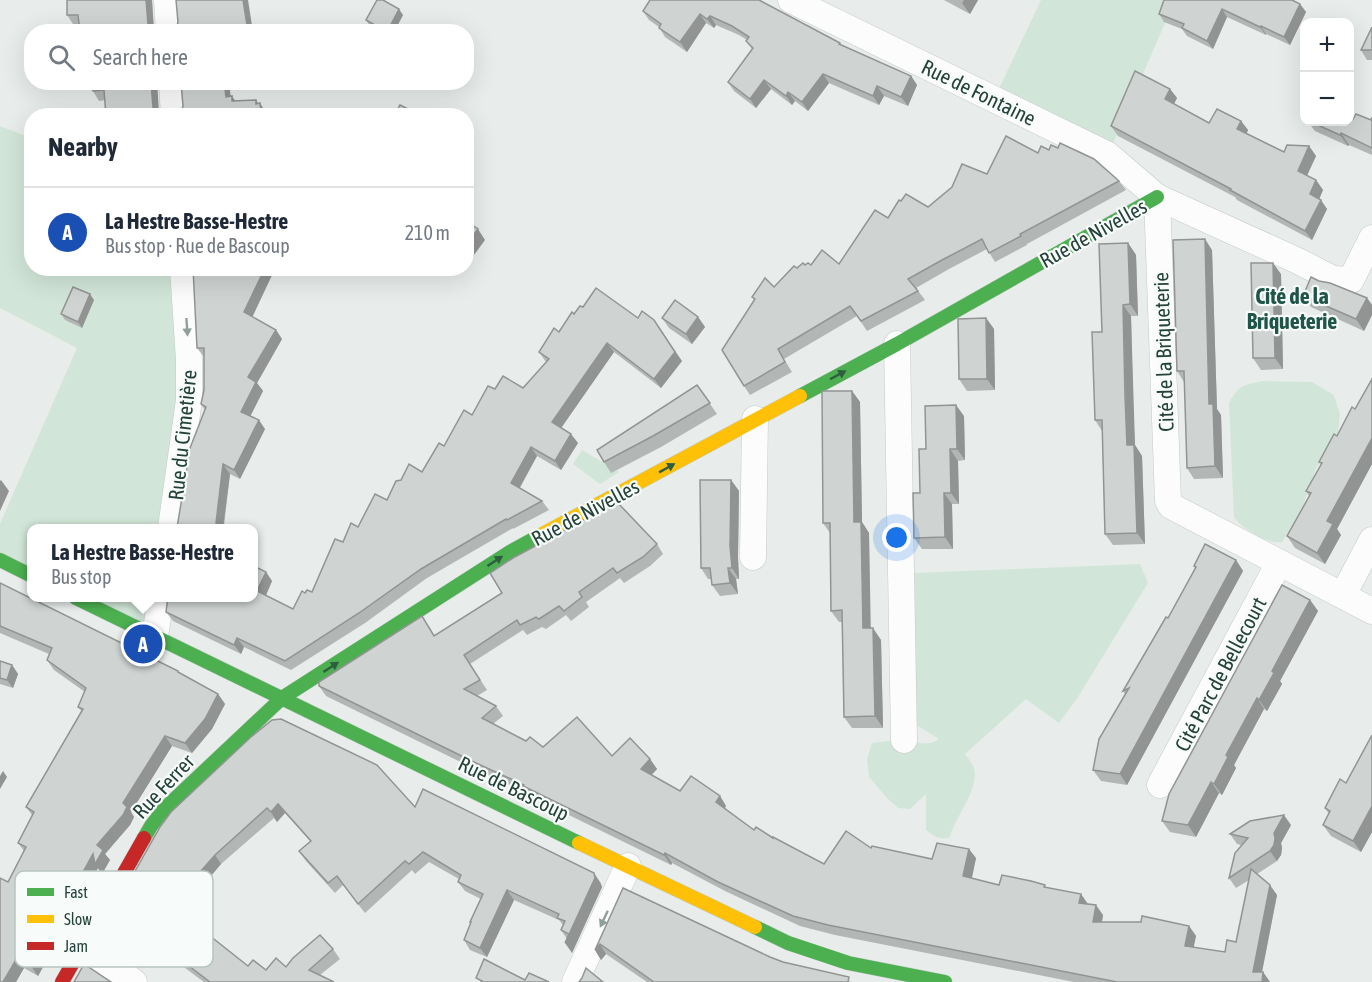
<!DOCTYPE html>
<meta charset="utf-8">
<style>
:root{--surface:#fff;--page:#f6f6f7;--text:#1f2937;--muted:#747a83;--line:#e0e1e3;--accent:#db2777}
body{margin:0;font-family:"Asap Condensed",sans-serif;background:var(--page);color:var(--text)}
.controls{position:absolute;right:18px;top:18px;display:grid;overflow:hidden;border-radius:12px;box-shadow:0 6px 24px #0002}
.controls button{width:54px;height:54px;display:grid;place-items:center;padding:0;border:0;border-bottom:2px solid var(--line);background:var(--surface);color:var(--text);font:30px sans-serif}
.you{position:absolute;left:897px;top:538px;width:21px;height:21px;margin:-15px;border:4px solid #fff;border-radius:50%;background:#1a73e8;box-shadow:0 0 0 9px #1a73e833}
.badge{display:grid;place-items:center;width:39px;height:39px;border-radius:50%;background:var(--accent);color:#fff;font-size:20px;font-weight:700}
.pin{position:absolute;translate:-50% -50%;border:3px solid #fff;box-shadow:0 2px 6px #0006}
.popup{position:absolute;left:27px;top:524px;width:231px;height:78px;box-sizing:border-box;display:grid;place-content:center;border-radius:12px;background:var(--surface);filter:drop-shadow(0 2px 4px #0005);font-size:20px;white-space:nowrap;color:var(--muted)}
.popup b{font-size:22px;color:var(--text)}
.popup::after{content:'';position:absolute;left:50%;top:100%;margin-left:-12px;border:12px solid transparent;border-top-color:var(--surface)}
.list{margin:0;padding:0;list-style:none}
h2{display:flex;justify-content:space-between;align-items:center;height:78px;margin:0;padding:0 24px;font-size:26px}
h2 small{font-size:20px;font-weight:400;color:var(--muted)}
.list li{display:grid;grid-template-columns:39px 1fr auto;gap:18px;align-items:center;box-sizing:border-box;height:90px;padding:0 24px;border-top:2px solid var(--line)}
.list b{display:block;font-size:22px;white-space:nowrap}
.list p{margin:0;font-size:20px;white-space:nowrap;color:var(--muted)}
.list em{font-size:20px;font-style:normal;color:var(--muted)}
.icon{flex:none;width:33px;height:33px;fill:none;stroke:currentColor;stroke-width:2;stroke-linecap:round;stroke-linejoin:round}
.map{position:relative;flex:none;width:1372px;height:982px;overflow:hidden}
.search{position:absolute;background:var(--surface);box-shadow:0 6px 24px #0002;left:24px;top:24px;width:450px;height:66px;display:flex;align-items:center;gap:15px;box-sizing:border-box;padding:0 21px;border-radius:24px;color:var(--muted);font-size:22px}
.panel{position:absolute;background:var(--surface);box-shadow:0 6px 24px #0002;left:24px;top:108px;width:450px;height:168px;border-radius:24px}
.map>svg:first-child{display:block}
</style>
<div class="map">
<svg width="1372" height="982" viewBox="0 0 1372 982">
<rect width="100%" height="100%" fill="#e8edeb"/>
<g fill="#d1e6d8">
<polygon points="1041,0 1175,0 1108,155 994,99"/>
<polygon points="0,126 31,138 32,268 183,269 171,528 32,528 32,576 0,560 0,524 77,348 0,308"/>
<path d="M 1263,381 L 1312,382 L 1334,395 L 1340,414 L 1338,435 L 1326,455 L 1316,468 L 1303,506 L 1282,542 C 1269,545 1241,528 1234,517 L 1229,403 C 1238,385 1244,385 1263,381 Z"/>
<polygon points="582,450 619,472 600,484 573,464"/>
<path d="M 1140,564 L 1148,583 L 1078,697 L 1059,723 L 1026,699 L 965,754 C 968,758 971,762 973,766 C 982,787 955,816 950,837 C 940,841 934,836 926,830 L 926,794 L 910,809 L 898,808 L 887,798 L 869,777 L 867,759 L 872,743 C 882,742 892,740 901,740 C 915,740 928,748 939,739 L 915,724 L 914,573 Z"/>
<polygon points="76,598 161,598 155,636"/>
</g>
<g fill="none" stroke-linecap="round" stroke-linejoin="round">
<g stroke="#c5cac8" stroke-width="27">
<g id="street">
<polyline points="167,0 169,32"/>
<polyline points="791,0 1108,155 1157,197 1298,261 1333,279 1351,280 1372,238"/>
<polyline points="172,82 174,116"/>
<polyline points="1157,197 1168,501 1171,506 1372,611"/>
<polyline points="897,344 904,740"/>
<polyline points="171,528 189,400 189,360 183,268"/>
<polyline points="753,557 755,419"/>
<polyline points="1343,595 1372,540"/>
<polyline points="155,636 161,598"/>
<polyline points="1160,785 1279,563"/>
<polyline points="83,946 134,982"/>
<polyline points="575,982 628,866"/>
</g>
</g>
<g stroke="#c3cbc8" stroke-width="15">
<g id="fast">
<polyline points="800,396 897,344 1157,197"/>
<polyline points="0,560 32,576"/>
<polyline points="76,598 579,843"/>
<polyline points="144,838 151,826 164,809 282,698 510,552 541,535"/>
<polyline points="755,927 788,943 848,963 945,982"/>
</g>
</g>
<g stroke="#c3cbc8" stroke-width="15">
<g id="slow">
<polyline points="541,535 800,396"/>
<polyline points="579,843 755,927"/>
</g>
</g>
<g stroke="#c3cbc8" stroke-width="15">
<polyline id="jam" points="62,982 144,838"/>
</g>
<use href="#street" stroke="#fcfcfc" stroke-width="26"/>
<use href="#fast" stroke="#4caf50" stroke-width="14"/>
<use href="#slow" stroke="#ffc107" stroke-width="14"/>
<use href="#jam" stroke="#c62828" stroke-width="14"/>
</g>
<g fill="#b2b6b5">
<polygon points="67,0 152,0 154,32 73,24 67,15"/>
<polygon points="650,0 840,43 842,46 911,76 917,85 908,106 884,96 879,105 829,83 808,111 795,101 792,105 771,89 756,108 734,91 728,82 752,49 746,41 747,40 739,35 716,25 714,28 706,23 687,52 665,37 659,27 649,20 643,11"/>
<polygon points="944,0 978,0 970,14"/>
<polygon points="1299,3 1306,12 1290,45 1266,34 1266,35 1227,17 1213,49 1187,36 1182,29 1164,22 1159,14"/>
<polygon points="403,15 394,32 380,32 370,26 366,20"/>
<polygon points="1372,27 1372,60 1367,60 1361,50"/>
<polygon points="90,82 157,82 159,116 105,100 99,101 93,91 92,87"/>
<polygon points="1170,89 1177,98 1174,104 1209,123 1241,121 1248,130 1247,133 1284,152 1309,146 1316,156 1307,175 1316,180 1323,190 1319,199 1327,209 1312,240 1237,200 1235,197 1118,136 1111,126"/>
<polygon points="1372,117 1372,155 1349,145 1348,146 1315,131 1308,122 1350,122 1353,119 1371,120"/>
<polygon points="1038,153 1119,181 1126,190 1027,244 1027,245 995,262 987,249 949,269 916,288 925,300 867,331 857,316 784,359 792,372 750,395 744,386 754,300 752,297 774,287 797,268 805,265 839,264 888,218 901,201 928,207 987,174"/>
<polygon points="1128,243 1136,255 1138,316 1131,316 1133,408 1135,445 1142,456 1145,544 1113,545 1105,534 1102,431 1095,420"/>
<polygon points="1212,250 1217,409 1221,415 1223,478 1194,479 1187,468 1184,382 1177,371"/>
<polygon points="1281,274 1283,369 1261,370 1253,358"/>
<polygon points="272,275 252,317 276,330 282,339 257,383 263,391 250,416 265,429 240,479 230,474 224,526 177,528 205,410 201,404 204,390 204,357 197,348"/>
<polygon points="1319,281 1367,298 1372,305 1372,315 1364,331 1311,307 1303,296"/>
<polygon points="94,300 82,328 65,320 61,314"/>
<polygon points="574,314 682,361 661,388 614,352 561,428 578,443 561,470 537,456 520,488 542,501 549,510 513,529 513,528 427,578 365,623 291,670 244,647 241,654 173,621 166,612 266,572 272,581 266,595 293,609 305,593 312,592 343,542 387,500 422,472 444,446 495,389 523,388 546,362 539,352 559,332"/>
<polygon points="698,317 705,327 692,344 669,328 662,318"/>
<polygon points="986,318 994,329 995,390 967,391 959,379"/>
<polygon points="1372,379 1372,464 1337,529 1341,535 1325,564 1295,548 1287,536 1309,496 1306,491 1321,464 1319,462 1355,409"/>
<polygon points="697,385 717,414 661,447 611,473 604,462"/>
<polygon points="852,391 860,402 862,522 869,533 870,628 881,640 883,728 852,728 844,717 842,622 839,622 831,611 830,533 823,523"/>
<polygon points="964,416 965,460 958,461 959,504 952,504 953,549 922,549 914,538 926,449"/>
<polygon points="731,480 739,491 738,557 739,579 736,579 738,594 720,596 712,585 712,579 708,579 701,568"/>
<polygon points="657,544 663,554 650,566 624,583 620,578 586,602 589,607 571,621 566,615 546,629 542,627 527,635 523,630 470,664 487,690 477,696 496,706 503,716 493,724 526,741 543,747 612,756 650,759 657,769 651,775 680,791 720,796 726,806 725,808 754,830 824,864 871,848 932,859 976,858 972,878 999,885 1047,888 1088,904 1103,915 1102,922 1189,926 1196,936 1193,947 1225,952 1236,942 1249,880 1236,888 1229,878 1241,845 1237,844 1230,834 1291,825 1281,843 1282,848 1281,855 1277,861 1257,874 1277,895 1262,972 1263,972 1270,982 1074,982 835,935 800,926 725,891 672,863 671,865 530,796 528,793 483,773 326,696 319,686 429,626 434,635"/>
<polygon points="1236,560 1243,571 1127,785 1101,781 1093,770 1125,694 1123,691 1168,618 1195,568 1194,566"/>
<polygon points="0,583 181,674 218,694 225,704 212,729 192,753 172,746 131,812 134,817 130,825 105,854 110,860 102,874 98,868 38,976 24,968 16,982 0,982 8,882 24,851 18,843 32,815 26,807 82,712 78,707 85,692 54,670 47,660 49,654 0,633"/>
<polygon points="1310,600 1318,611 1280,681 1282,684 1267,711 1264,709 1234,765 1236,768 1222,795 1219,793 1196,837 1170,832 1162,821"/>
<polygon points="0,661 12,665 18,674 13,688 0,684"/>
<polygon points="1372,735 1372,832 1361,852 1331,836 1323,825 1329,814 1325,808 1346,783"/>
<polygon points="251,737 415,807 600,882 602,887 572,953 567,939 561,930 563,925 559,920 514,900 487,957 470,950 464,940 471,923 470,922 481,899 465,891 458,882 459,879 429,862 415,874 412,870 365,913 343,885 335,893 306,861 299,851 310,841 285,813 277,822 274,818 221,864 180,912 248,966 266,970 286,967 333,949 340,959 320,975 334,982 204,982 169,956 162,965 113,930 107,921"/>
<polygon points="623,888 770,957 783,962 852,982 647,982 606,954 601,960 595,950"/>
</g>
<g fill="#919493">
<polygon points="146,0 152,0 154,32 150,32 148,24"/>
<polygon points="243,0 248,0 253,32 248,32"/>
<polygon points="964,0 978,0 970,14 962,3"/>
<polygon points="1300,4 1306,12 1290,45 1284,37"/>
<polygon points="399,9 403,15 394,32 387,32"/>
<polygon points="1222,9 1227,17 1213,49 1207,41"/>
<polygon points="700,14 706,23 687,52 680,42"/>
<polygon points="710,16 716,25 714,28 707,19"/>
<polygon points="1261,26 1266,34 1266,35 1260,27"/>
<polygon points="823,74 829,83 808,111 802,102"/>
<polygon points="911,76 917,85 908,106 901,97"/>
<polygon points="764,80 771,89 756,108 750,99"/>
<polygon points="151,82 157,82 159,116 155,116 153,108"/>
<polygon points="224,82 229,82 231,99 232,96 238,105 226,97"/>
<polygon points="877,86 884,96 879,105 873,96"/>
<polygon points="1170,89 1177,98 1171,109 1165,99"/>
<polygon points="788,92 795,101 792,105 786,96"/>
<polygon points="256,100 260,106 260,103 266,113 267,116 261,116 256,104"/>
<polygon points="1241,121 1248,130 1244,138 1237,129"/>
<polygon points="1341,133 1349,145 1348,146 1340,135"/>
<polygon points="1309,146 1316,156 1305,180 1298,171"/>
<polygon points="1316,180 1323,190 1317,204 1310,194"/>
<polygon points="1321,200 1327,209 1312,240 1305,231"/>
<polygon points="478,229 485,240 466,266 466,245"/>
<polygon points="1205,239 1212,250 1217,409 1221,415 1223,478 1215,466 1209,404"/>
<polygon points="1128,243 1136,255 1138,316 1130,304"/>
<polygon points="1273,263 1281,274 1283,369 1275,358"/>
<polygon points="265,268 268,268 272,275 250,322 244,312"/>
<polygon points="90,294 94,300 82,328 78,322"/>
<polygon points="1367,298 1372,305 1372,315 1364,331 1356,319"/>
<polygon points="1123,305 1131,316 1135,445 1142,456 1145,544 1137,533 1127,445"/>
<polygon points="698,317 705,327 692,344 686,334"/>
<polygon points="986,318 994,329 995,390 987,379"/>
<polygon points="654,320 682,361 661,388 654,379"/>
<polygon points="276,330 282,339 257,383 263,391 248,421 241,412 248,377"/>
<polygon points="607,343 614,352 559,431 552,422"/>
<polygon points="852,391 860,402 862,522 869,533 871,640 863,628 854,522"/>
<polygon points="956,405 964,416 965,460 957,449"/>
<polygon points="259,420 265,429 240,479 234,470"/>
<polygon points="571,434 578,443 561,470 555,461"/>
<polygon points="1372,438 1372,464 1337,529 1341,535 1325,564 1317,553 1327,521"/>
<polygon points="531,447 537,456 517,492 511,483"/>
<polygon points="950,449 958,461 959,504 951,493"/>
<polygon points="223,464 230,474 223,528 216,523"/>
<polygon points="1,480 9,491 0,511 0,481"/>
<polygon points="731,480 739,491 738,557 739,579 732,568 730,546"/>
<polygon points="944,493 952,504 953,549 945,537"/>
<polygon points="1236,560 1243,571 1127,785 1120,774"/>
<polygon points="728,568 736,579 738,594 730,583"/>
<polygon points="266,572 272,581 264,600 257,591"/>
<polygon points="1310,600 1318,611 1280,681 1282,684 1267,711 1259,700 1272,671"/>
<polygon points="873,628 881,640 883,728 875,716"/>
<polygon points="237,638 244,647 241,654 234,645"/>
<polygon points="12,665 18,674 13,688 7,680"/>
<polygon points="218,694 225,704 212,729 192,753 185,743"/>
<polygon points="1257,698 1264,709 1234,765 1236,768 1222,795 1214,784 1226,755"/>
<polygon points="165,736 172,746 131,812 134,817 130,825 105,854 110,860 102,874 98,868 38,976 31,966 97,845"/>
<polygon points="650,759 657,769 648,779 641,769"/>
<polygon points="3,771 7,777 0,789 0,776"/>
<polygon points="1211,782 1219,793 1196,837 1188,825"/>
<polygon points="720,796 726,806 723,811 716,802"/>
<polygon points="278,804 285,813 277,822 271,812"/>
<polygon points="1372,806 1372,832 1361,852 1353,841"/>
<polygon points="1284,815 1291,825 1281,843 1282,848 1281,855 1277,861 1270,851 1274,833"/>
<polygon points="969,849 976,858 970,886 963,876"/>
<polygon points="665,853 672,863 671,865 664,855"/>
<polygon points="215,855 221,864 178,915 171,905"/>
<polygon points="594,873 600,882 602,887 572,953 565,943"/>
<polygon points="1270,885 1277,895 1260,982 1253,972"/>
<polygon points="507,890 514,900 487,957 480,948"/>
<polygon points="1081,894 1088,904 1079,903"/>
<polygon points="1096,905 1103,915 1100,932 1093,922"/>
<polygon points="1189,926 1196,936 1192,956 1185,946"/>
<polygon points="600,944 606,954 601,960 595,950"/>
<polygon points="163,946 169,956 162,965 155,956"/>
<polygon points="17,958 24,968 16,982 3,982"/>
<polygon points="1263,972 1270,982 1262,982"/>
</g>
<g fill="#cfd4d2" stroke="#919493" stroke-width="1.5">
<polygon points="67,0 146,0 148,24 150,32 80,32 78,15 67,15"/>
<polygon points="176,0 243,0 248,32 174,32 176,30 178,22"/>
<polygon points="377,0 383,0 399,9 387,32 366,20"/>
<polygon points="650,0 759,0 840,43 839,44 911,76 901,97 877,86 873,96 823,74 802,102 788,92 786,96 764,80 750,99 728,82 753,48 746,41 749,37 732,26 710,16 707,19 700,14 680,42 659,28 661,24 643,11"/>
<polygon points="1164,0 1292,0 1300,4 1284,37 1261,26 1260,27 1222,9 1207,41 1182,28 1184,24 1159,14"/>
<polygon points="1372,27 1372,50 1361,50"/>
<polygon points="1135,71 1170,89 1165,99 1209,123 1217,109 1241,121 1237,129 1284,152 1287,145 1309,146 1298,171 1316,180 1310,194 1321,200 1305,231 1230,190 1231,189 1111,126"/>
<polygon points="90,82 151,82 153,108 155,116 106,116 104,90 93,91 92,83"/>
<polygon points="181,82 224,82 226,97 232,96 232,101 256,100 256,104 260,103 261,116 179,116 181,113 183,106"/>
<polygon points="400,105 418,114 417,116 394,116"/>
<polygon points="1356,114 1371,120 1372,117 1372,148 1341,133 1340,135 1311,122 1350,122 1350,117 1353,119"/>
<polygon points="1006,136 1038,153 1041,146 1049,150 1051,145 1058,148 1060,143 1094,159 1119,181 1020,234 1021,236 989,253 982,239 942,260 908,279 918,291 861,321 850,306 778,349 785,362 744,386 722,350 755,299 752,297 765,278 774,287 794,266 797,268 803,263 805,265 808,263 811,265 822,250 839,264 875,210 888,218 899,200 901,201 906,194 928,207 952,187 962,164 987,174"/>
<polygon points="466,221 478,229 466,245"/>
<polygon points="1205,239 1209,404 1213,404 1215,466 1187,468 1184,371 1177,371 1173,240"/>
<polygon points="1128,243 1130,304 1123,305 1125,396 1127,445 1134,445 1137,533 1105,534 1102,420 1095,420 1092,332 1102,332 1099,244"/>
<polygon points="1251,263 1273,263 1275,358 1253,358"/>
<polygon points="193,268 265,268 244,312 276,330 248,377 256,382 241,412 259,420 234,470 223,464 216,523 232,528 177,528 190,448 206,407 201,404 204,390 204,348 197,348"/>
<polygon points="1311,277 1319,281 1330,283 1367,298 1356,319 1303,296"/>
<polygon points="73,287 90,294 78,322 61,314"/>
<polygon points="596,288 638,318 642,311 654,320 675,352 654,379 607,343 552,422 571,434 555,461 531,447 511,483 542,501 507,520 506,519 421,569 359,613 285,661 237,638 234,645 166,612 168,597 254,597 254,566 266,572 257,591 293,609 302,591 305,593 307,590 312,592 335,539 343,542 351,523 358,527 375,494 387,500 396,481 401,480 409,464 422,472 439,443 444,446 464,410 472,415 488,386 495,389 503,376 523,388 549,359 539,352 554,328 559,332 572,312 574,314 580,306 583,307"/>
<polygon points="675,300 698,317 686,334 662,318"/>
<polygon points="986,318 987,379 959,379 958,319"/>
<polygon points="1372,379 1372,438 1327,521 1333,524 1317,553 1287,536 1311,493 1306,491 1322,463 1319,462 1334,434 1337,436 1352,407 1355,409"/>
<polygon points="697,385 710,403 653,436 604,462 597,450"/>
<polygon points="822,391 852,391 854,522 861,522 863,628 873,628 875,716 844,717 842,610 831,611 830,523 823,523"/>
<polygon points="956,405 957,449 950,449 951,493 944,493 945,537 914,538 913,493 920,493 919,449 926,449 925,406"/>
<polygon points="700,480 731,480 730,546 732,568 728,568 730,583 712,585 710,568 701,568"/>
<polygon points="617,502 657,544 643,557 617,573 613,568 579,592 582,597 564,611 559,606 539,619 536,617 520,625 517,620 464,655 480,680 464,689 496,706 482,718 526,741 530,737 543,747 577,717 612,756 630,738 650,759 641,769 680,791 691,776 720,796 716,802 754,830 756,827 773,838 773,837 824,864 846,831 871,848 872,846 932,859 937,843 969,849 963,876 999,885 1002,875 1031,881 1045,885 1044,887 1081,894 1079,903 1096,905 1093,922 1141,922 1142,916 1189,926 1185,946 1225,952 1227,940 1236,942 1251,869 1270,885 1253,972 1263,972 1262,982 1117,982 828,925 793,916 718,882 665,853 664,855 523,786 524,785 476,763 319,686 319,682 422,616 434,636 502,593 490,573 513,558"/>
<polygon points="1205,544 1236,560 1120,774 1093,770 1099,739 1129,688 1123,691 1166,617 1168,618 1196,567 1194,566"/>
<polygon points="0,583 178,671 178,672 218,694 205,719 185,743 165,736 123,803 127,807 123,815 97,845 103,850 95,864 93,854 31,966 17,958 3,982 0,982 0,878 8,882 26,847 18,843 34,812 26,807 83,709 78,707 86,688 47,660 52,648 0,626"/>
<polygon points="1282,585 1310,600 1272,671 1274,673 1259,700 1257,698 1226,755 1228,757 1214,784 1211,782 1188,825 1162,821 1169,794"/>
<polygon points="0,661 12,665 7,680 0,678"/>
<polygon points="281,719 377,765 415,807 423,789 594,873 595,878 565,943 569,934 561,930 565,921 557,918 559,914 507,890 480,948 464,940 471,922 470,922 483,894 458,882 461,875 423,852 409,864 405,861 358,904 337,876 328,883 299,851 311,841 278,804 271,812 267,808 215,855 171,905 248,966 253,960 266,970 276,958 286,967 293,958 320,935 333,949 309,970 334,982 210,982 163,946 155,956 107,921 160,827 171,812 251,737 272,720"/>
<polygon points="1372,735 1372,806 1353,841 1323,825 1330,811 1325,808 1340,779 1346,783"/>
<polygon points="1284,815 1274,833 1275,838 1274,845 1270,851 1229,878 1235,853 1248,838 1230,834 1250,821"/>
<polygon points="623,888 770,957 783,962 849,977 848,982 654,982 600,944 595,950"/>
<polygon points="484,959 525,980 529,973 549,982 481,982 482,981 476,978"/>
<polygon points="84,964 111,982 74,982"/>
<polygon points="586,968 603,982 579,982 582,978"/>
</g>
<defs><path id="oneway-solid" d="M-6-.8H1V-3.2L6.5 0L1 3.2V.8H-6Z" transform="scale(1.5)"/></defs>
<g fill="#909f9b">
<use href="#oneway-solid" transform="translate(187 327) rotate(86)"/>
<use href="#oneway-solid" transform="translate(604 919) rotate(115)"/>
</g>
<g fill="#2e5d40">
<use href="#oneway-solid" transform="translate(838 375) rotate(-28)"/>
<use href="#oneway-solid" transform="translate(667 468) rotate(-29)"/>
<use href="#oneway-solid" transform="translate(495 561) rotate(-33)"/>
<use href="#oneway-solid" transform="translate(331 667) rotate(-33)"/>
</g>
<g text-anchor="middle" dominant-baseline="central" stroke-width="4.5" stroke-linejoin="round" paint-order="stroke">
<g font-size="21" fill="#24423a" stroke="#f7fbf9">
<text transform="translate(979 92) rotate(26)">Rue de Fontaine</text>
<text transform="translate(1093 233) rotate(-29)">Rue de Nivelles</text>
<text transform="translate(1163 352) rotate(-92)">Cité de la Briqueterie</text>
<text transform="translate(182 435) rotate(-84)">Rue du Cimetière</text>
<text transform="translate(585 512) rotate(-28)">Rue de Nivelles</text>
<text transform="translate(1220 674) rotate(-62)">Cité Parc de Bellecourt</text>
<text transform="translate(163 786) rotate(-47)">Rue Ferrer</text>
<text transform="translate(514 788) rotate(26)">Rue de Bascoup</text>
</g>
<g font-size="22" font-weight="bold" fill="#1f5548" stroke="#f7fbf9">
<text x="1292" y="296">Cité de la<tspan x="1292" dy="25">Briqueterie</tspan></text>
</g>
</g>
<rect x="15" y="871" width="198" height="96" rx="9" fill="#f7fbf9" stroke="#b8c4c0" stroke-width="1.5"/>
<rect x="27" y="888" width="27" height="8" fill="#4caf50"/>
<rect x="27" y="915" width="27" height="8" fill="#ffc107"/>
<rect x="27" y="942" width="27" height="8" fill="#c62828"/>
<g font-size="16" fill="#24423a">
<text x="64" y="898">Fast</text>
<text x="64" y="925">Slow</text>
<text x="64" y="952">Jam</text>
</g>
</svg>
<div class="controls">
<button>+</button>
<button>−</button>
</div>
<div class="you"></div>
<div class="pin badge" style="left:143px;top:644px;background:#1a4fb4">A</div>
<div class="popup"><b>La Hestre Basse-Hestre</b>Bus stop</div>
<div class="search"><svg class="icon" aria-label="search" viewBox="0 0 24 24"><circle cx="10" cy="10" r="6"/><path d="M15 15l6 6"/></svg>Search here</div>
<section class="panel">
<h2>Nearby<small></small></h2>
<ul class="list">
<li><span class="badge" style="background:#1a4fb4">A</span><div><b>La Hestre Basse-Hestre</b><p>Bus stop · Rue de Bascoup</p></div><em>210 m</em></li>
</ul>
</section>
</div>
